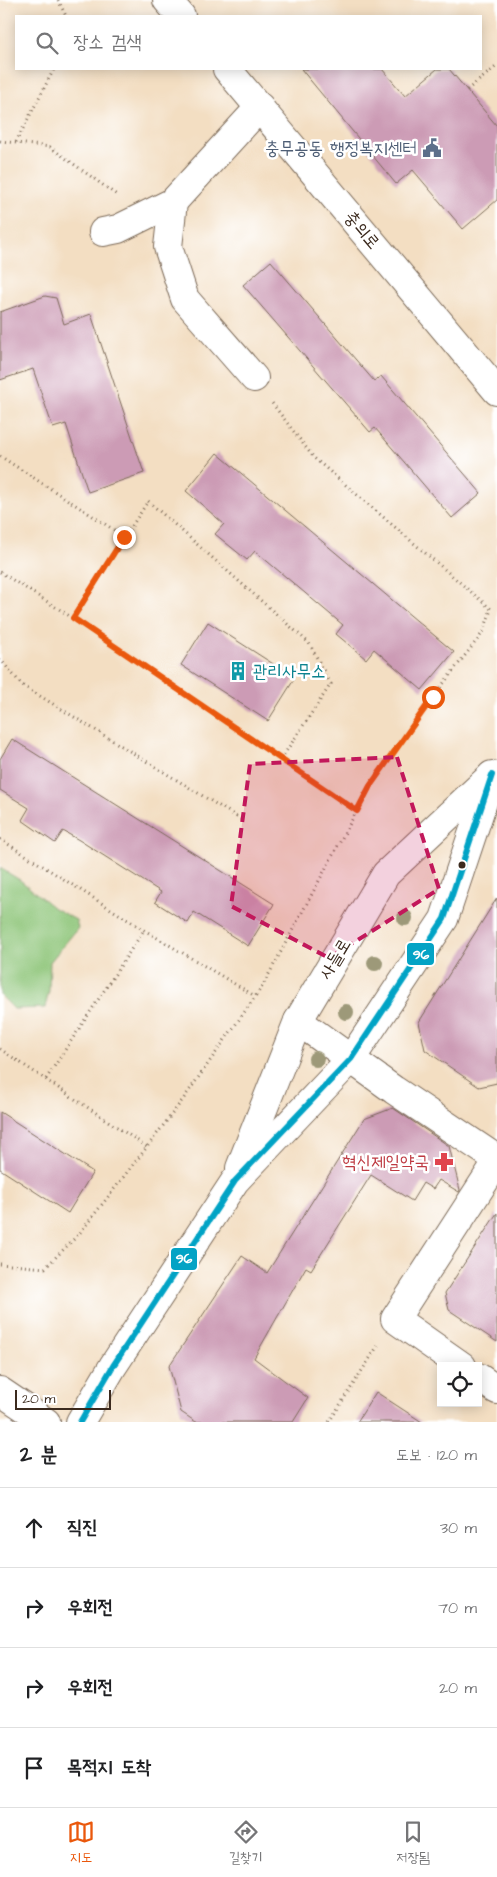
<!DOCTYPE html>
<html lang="ko">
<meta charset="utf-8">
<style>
:root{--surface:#fff;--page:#f6f6f6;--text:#202124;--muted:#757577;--line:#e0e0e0;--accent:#ea580c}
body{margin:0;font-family:"Architects Daughter","Poor Story",sans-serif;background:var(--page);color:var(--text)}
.controls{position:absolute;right:15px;bottom:15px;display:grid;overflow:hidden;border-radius:0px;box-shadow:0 2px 12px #0003}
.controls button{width:45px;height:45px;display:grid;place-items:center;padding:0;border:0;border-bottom:1px solid var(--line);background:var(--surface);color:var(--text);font:25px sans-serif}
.scale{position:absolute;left:15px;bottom:12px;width:96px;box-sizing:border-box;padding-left:5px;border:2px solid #3b2a1e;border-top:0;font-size:14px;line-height:18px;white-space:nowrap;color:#3b2a1e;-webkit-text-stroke:4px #fff;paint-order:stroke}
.stop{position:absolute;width:15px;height:15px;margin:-11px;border:4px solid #ea580c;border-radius:50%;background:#fff}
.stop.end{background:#ea580c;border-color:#fff;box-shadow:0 1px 5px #0008}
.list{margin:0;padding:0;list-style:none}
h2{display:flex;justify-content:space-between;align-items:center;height:65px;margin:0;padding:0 20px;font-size:21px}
h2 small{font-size:16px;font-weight:400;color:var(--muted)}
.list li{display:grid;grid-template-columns:32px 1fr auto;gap:15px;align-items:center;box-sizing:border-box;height:80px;padding:0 20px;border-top:1px solid var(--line)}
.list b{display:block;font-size:19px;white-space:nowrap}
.list em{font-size:16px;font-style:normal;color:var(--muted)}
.icon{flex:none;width:28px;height:28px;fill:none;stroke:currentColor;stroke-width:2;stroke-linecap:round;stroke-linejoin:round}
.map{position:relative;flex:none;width:497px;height:1422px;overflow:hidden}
.search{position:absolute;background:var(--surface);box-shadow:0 2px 12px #0003;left:15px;right:15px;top:15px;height:55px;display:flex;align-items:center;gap:12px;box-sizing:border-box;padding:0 18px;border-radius:0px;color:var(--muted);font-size:19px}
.sheet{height:385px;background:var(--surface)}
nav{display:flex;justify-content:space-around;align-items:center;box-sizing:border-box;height:70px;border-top:1px solid var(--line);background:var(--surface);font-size:14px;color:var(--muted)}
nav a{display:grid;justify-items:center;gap:2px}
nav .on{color:var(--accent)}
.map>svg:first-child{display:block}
</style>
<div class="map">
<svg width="497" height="1422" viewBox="0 0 497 1422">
<rect width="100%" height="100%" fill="#fff"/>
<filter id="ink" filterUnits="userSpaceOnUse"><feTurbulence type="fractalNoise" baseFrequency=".02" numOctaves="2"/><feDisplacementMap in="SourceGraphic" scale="10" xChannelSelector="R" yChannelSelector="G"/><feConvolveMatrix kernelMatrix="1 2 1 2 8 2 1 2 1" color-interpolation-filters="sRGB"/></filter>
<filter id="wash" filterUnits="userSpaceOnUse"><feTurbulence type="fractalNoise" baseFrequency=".0096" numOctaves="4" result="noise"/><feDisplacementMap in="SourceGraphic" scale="20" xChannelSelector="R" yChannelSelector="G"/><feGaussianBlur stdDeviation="1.12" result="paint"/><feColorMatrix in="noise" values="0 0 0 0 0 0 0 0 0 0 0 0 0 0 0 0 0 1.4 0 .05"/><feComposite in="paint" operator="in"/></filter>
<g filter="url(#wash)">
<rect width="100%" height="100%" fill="#f3dec2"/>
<polygon fill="#8cc477" stroke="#64774a" points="0,868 20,880 54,908 76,920 78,928 50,962 49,991 45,1008 14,1009 0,995"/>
<g id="blocks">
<g fill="#cc9bb5">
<polygon points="301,69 382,69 405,96 437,69 449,69 497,126 497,200 463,229 413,170 396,184"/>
<polygon points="271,261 374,381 381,376 481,493 452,518 375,428 370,432 243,285"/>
<polygon points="45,296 56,298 64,324 91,314 144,473 88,492 66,424 53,428 33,369 0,380 0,312"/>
<polygon points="217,453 454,652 422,690 374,649 366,659 336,634 343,625 255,551 247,560 215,534 224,524 186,491"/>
<polygon points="208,622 295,678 268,721 181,665"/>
<polygon points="12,739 274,904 248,946 194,912 188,923 155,902 161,892 79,840 63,831 55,843 22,820 29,808 0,790 0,759"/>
<polygon points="497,898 497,1083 479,1087 425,1050 419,1022"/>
<polygon points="393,1108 449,1146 460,1190 459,1192 439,1180 433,1189 423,1183 412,1201 371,1175 311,1270 306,1267 254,1358 308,1398 293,1422 196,1422 181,1412 169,1366 242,1256 267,1273 364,1119"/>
<polygon points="0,1112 93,1172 68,1213 0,1169"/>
<polygon points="497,1213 497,1342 449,1310 445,1293"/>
<polygon points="376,1392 422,1422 357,1422"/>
</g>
</g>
</g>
<g filter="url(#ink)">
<use href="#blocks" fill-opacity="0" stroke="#7b6957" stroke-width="1"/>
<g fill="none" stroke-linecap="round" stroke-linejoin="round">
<g stroke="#7b6957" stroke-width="30">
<g id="minor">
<polyline points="167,0 181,16"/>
<polyline points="227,69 497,391"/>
<polyline points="173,202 168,247 185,299 254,378"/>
<polyline points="103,232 118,229 173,202 260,107"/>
<polyline points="298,1021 394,1090 497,1159"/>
<polyline points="240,1168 298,1021 386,874 490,777"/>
<polyline points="462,1366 395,1319 497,1162"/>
<polyline points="478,1377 497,1390"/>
<polyline points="0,1391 46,1422"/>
<polyline points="80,1422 113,1366 235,1181 351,1059 444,919 492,775"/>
</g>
</g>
<g stroke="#7b6957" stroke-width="3" stroke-dasharray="1 4" stroke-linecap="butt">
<polyline points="58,0 66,16"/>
<polyline points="467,90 497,66"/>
<polyline points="0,141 50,147 118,196"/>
<polyline points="16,142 54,69"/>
<polyline points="0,456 125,537"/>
<polyline points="0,572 73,618"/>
<polyline points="0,659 22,685 242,820"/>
<polyline points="281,759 331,684 309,643 148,501 73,618 357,811"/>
<polyline points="0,839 144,930 255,996"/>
<polyline points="0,1049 147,1147"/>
<polyline points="46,1079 144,930"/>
<polyline points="0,1264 45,1268 79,1234 147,1147 184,1098 262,987 370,786 433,697 484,631 491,609 314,458 272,403"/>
<polyline points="329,1422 379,1344"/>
</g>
<use href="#minor" stroke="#fff" stroke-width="28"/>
<g stroke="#fff" stroke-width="10">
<polyline id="bus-1" points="80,1422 113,1366 235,1181 351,1059 444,919 492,775"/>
</g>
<use href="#bus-1" stroke="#03a3c5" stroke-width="6"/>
</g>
<g fill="#9d9979">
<circle cx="405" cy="918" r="8"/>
<circle cx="375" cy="963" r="8"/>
<circle cx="346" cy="1012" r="8"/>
<circle cx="316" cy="1059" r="8"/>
</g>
</g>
<g fill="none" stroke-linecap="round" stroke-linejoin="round" filter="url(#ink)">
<polyline stroke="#ea580c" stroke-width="6" points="124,537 73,618 357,811 370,786 433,697"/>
</g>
<path fill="#c2185b" fill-opacity="0.2" stroke="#c2185b" stroke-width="4" stroke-dasharray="10 6" stroke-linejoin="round" d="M 397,757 L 439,889 L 329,958 L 231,906 L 250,764 Z"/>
<defs>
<g id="civic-bare" transform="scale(1.5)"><path d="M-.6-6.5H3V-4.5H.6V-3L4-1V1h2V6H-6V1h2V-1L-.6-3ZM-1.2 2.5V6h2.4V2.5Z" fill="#5c6f8a" stroke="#fff" stroke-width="2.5" paint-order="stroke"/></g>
<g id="building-bare" transform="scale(1.5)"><path d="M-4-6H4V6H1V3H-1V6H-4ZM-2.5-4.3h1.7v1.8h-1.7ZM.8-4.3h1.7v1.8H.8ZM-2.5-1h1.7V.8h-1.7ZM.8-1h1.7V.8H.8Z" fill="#0f9aa8" stroke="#fff" stroke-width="2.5" paint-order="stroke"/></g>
<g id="pharmacy-bare" transform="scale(1.5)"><path d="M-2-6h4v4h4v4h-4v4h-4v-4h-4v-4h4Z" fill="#e0444e" stroke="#fff" stroke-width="2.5" paint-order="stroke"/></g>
</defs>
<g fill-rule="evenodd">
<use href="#civic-bare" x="432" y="148"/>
<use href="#building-bare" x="238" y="671"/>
<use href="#pharmacy-bare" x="444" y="1162"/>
</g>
<circle fill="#3b2a1e" stroke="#fff" stroke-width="2" cx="462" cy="865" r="4.5"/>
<g text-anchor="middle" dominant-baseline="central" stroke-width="5" stroke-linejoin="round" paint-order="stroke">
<g font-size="18" fill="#4e5e75" stroke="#fff" text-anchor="end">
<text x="417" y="148">충무공동 행정복지센터</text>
</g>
<g font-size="18" fill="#3b2a1e" stroke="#fff">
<text transform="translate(362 230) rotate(50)">충의로</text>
<text transform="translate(335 959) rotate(-59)">사들로</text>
</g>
<g font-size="18" fill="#0d838f" stroke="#fff" text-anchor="start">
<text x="253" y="671">관리사무소</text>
</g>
<g font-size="18" fill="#be3a42" stroke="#fff" text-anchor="end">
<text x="429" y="1162">혁신제일약국</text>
</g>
</g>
<g stroke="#fff" stroke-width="2">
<rect x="406" y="942" width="29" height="24" rx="5" fill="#03a3c5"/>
<rect x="170" y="1247" width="28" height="24" rx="5" fill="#03a3c5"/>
</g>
<g font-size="14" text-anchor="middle" font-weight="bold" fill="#fff">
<text x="421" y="959">96</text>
<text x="184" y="1263">96</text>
</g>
</svg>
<div class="controls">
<button><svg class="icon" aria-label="locate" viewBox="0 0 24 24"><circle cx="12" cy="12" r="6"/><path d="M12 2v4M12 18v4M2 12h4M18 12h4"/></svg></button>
</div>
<div class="scale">20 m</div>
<div class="stop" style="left:433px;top:697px"></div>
<div class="stop end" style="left:124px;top:537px"></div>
<div class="search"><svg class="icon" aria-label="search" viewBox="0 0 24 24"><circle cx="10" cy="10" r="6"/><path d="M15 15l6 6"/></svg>장소 검색</div>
</div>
<section class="sheet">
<h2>2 분<small>도보 · 120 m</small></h2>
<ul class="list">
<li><svg class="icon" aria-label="ahead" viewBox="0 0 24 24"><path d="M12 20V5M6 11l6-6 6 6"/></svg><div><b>직진</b></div><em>30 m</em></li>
<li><svg class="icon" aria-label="right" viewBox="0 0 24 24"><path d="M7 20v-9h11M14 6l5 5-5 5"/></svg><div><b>우회전</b></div><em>70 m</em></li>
<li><svg class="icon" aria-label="right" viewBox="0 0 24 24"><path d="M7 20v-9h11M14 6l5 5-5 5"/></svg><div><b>우회전</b></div><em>20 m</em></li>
<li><svg class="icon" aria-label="arrive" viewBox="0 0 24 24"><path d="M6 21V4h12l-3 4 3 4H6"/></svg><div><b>목적지 도착</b></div></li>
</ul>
</section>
<nav>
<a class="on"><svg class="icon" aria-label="map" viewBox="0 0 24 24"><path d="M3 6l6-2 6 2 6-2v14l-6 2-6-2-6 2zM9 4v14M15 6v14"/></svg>지도</a>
<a><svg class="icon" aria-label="directions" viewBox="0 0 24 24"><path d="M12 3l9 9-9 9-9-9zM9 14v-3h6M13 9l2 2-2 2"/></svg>길찾기</a>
<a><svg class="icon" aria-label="saved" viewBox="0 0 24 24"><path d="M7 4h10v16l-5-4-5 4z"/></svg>저장됨</a>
</nav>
